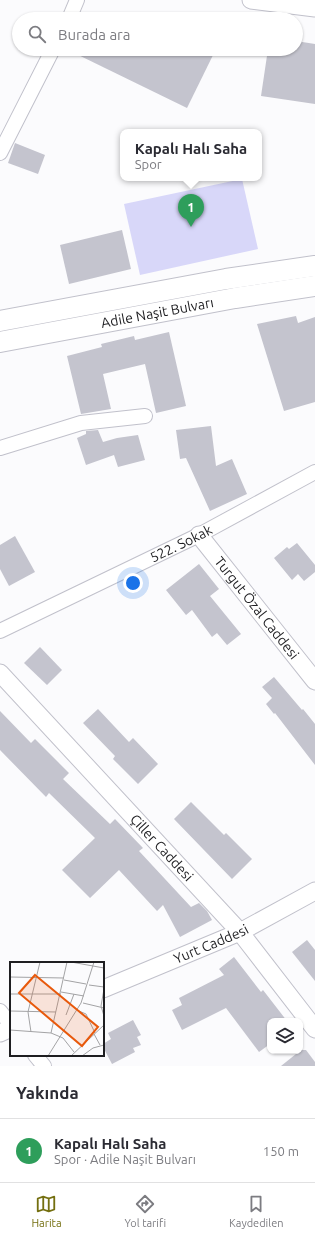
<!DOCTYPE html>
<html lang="tr">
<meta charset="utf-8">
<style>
:root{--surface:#fff;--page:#f7f7f7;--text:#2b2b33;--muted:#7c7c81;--line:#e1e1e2;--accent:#746f10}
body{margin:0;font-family:Ubuntu,sans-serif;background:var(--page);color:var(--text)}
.controls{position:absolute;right:12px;bottom:12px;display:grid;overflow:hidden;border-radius:8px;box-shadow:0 1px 3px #0004}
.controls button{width:36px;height:36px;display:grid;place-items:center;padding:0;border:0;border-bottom:1px solid var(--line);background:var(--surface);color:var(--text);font:20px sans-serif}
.you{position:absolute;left:133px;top:583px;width:14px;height:14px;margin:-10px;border:3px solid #fff;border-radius:50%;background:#1a73e8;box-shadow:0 0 0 6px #1a73e833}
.badge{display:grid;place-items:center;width:26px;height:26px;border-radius:50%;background:var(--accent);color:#fff;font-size:13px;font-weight:700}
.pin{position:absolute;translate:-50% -33px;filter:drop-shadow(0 1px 2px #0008)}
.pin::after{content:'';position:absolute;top:21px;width:14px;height:12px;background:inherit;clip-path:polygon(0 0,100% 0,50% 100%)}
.popup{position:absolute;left:120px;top:129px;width:142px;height:52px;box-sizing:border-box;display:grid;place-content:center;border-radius:8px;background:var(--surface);filter:drop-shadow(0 1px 3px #0005);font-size:13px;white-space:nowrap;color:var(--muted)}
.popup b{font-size:15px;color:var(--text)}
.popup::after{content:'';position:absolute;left:50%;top:100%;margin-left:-8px;border:8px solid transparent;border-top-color:var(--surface)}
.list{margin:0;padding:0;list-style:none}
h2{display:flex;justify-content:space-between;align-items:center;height:52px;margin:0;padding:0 16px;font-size:17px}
h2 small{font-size:13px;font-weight:400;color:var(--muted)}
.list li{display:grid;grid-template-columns:26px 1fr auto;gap:12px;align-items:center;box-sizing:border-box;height:64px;padding:0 16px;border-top:1px solid var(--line)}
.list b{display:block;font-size:15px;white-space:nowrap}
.list p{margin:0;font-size:13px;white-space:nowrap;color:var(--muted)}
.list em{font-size:13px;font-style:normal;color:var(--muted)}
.icon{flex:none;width:22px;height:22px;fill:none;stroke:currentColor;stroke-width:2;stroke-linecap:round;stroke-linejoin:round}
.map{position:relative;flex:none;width:315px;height:1066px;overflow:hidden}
.search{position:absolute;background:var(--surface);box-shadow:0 1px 3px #0004;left:12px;right:12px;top:12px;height:44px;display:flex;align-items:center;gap:10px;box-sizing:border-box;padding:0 14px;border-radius:22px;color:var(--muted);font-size:15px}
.sheet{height:116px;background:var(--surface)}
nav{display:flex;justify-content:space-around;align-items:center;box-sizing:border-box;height:56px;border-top:1px solid var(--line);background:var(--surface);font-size:11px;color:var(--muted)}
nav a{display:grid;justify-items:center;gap:2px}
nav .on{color:var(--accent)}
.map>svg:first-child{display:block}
</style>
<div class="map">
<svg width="315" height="1066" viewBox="0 0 315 1066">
<rect width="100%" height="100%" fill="#fbfbfd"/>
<polygon fill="#d8d7f9" points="242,179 258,249 140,275 124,204"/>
<g fill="#c4c4ce">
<polygon points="296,41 315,44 315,104 261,96 268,49 296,49"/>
<polygon points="66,49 216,49 187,108"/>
<polygon points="15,143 45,155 38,174 8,163"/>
<polygon points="122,230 131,269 69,284 60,245"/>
<polygon points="296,316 298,323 315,317 315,402 284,411 257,324"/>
<polygon points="169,332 186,406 156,413 145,364 103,374 111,409 81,414 67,356 102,347 101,344 134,336 135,340"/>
<polygon points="211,426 216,466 232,459 247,494 210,511 186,458 180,459 176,430"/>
<polygon points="98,430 103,442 117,438 138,435 145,460 118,467 114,455 86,465 77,438 86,434 86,431"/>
<polygon points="15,536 35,572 9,586 0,569 0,545"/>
<polygon points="297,543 315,565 315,572 304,581 298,574 292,580 274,558 287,547 289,549"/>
<polygon points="199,564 219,589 210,596 241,634 227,645 217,633 212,637 192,610 186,615 166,590"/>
<polygon points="40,647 62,670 47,685 24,663"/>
<polygon points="274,677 302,710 303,709 315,724 315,765 275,713 274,714 266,704 272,698 262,687"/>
<polygon points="98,709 129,742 133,738 158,764 138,784 113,759 115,756 83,723"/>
<polygon points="0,711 31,743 35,739 69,773 63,779 110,824 115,819 143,848 139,851 191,907 199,903 207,911 212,920 180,937 163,905 157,911 119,870 90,898 62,870 95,838 49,793 46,797 0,750"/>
<polygon points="191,802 224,835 226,833 252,859 232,879 174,819"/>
<polygon points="307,940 315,950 315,981 292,952"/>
<polygon points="234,957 261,992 263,990 287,1021 270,1021 270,1044 259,1052 226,1008 182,1030 172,1010 182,1005 179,998 224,975 219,969"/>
<polygon points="133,1020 141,1035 137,1037 141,1045 133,1048 135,1052 112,1064 103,1047 103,1044 111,1039 108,1033"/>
<polygon points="301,1050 306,1050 315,1062 315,1066 281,1066"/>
</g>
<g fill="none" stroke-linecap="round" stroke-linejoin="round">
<g stroke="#c1c1cb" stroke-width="16">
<g id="minor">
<polyline points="69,19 77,0"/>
<polyline points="0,153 53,49"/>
<polyline points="0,448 81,423 145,416"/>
<path id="s1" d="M 0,631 L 199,535 L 315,472"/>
<polyline points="0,1011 11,1025"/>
<polyline points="35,1055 44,1066"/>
</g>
</g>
<g stroke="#c1c1cb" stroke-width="19">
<g id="tertiary">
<polyline points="251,0 315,8"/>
<path id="s2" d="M 199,535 L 315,681"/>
<path id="s3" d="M 0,673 L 240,932 L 315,1029"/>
<path id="s4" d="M 103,989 L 240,932 L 315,891"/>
<polyline points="0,1033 11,1028"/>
</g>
</g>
<g stroke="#c1c1cb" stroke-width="22">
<g id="secondary">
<polyline points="0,321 226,279 315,266"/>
<path id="s5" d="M 0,342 L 235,298 L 315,286"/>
</g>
</g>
<use href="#minor" stroke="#fff" stroke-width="14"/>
<use href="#tertiary" stroke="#fff" stroke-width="17"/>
<use href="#secondary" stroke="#fff" stroke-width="20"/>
</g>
<g text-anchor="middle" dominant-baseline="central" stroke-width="4" stroke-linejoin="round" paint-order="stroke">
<g font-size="14" fill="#1e1e21" stroke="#fff">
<text stroke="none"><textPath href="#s5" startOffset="160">Adile Naşit Bulvarı</textPath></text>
<text stroke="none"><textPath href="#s1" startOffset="201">522. Sokak</textPath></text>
<text stroke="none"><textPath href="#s2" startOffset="93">Turgut Özal Caddesi</textPath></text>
<text stroke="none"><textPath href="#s3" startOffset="238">Çiller Caddesi</textPath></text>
<text stroke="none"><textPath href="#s4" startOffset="117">Yurt Caddesi</textPath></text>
</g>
</g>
<g transform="translate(10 962)">
<rect width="94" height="94" fill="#fbfbfd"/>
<path fill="none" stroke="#a3a3a5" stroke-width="1" d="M 61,0 L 94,6M 0,15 L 54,16M 54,18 L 76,22M 79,23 L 94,25M 94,27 L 91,44 L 94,54M 51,30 L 74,34M 0,32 L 51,32M 73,41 L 94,46M 0,49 L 46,50M 69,49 L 76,52 L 85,71M 56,53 L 64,32M 0,68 L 41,71 L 53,76 L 64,90M 21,70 L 18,50 L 30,0M 41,71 L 57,0M 84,72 L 90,83M 38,94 L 71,41 L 84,0M 61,94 L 94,63M 72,94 L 83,86 L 94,83"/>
<path fill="#e8590c" fill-opacity="0.15" stroke="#e8590c" stroke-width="2" d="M 25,13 L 88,65 L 72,84 L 9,31 Z"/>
<rect width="94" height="94" fill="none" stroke="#1e1e21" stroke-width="2"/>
</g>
</svg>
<div class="controls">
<button><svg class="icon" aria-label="layers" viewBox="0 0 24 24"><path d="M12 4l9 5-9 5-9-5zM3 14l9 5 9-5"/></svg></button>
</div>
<div class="you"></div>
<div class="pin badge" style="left:191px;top:227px;background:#2e9e5b">1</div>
<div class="popup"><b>Kapalı Halı Saha</b>Spor</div>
<div class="search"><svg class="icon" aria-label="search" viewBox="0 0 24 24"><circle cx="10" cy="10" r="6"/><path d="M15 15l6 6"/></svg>Burada ara</div>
</div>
<section class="sheet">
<h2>Yakında<small></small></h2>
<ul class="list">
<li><span class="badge" style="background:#2e9e5b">1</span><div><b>Kapalı Halı Saha</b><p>Spor · Adile Naşit Bulvarı</p></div><em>150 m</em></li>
</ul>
</section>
<nav>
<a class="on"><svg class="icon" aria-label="map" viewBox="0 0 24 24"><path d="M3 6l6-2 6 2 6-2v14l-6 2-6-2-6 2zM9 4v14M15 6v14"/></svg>Harita</a>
<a><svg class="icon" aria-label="directions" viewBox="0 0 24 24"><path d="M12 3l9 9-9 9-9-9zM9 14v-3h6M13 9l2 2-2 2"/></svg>Yol tarifi</a>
<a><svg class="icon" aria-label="saved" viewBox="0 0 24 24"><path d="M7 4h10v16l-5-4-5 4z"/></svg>Kaydedilen</a>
</nav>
